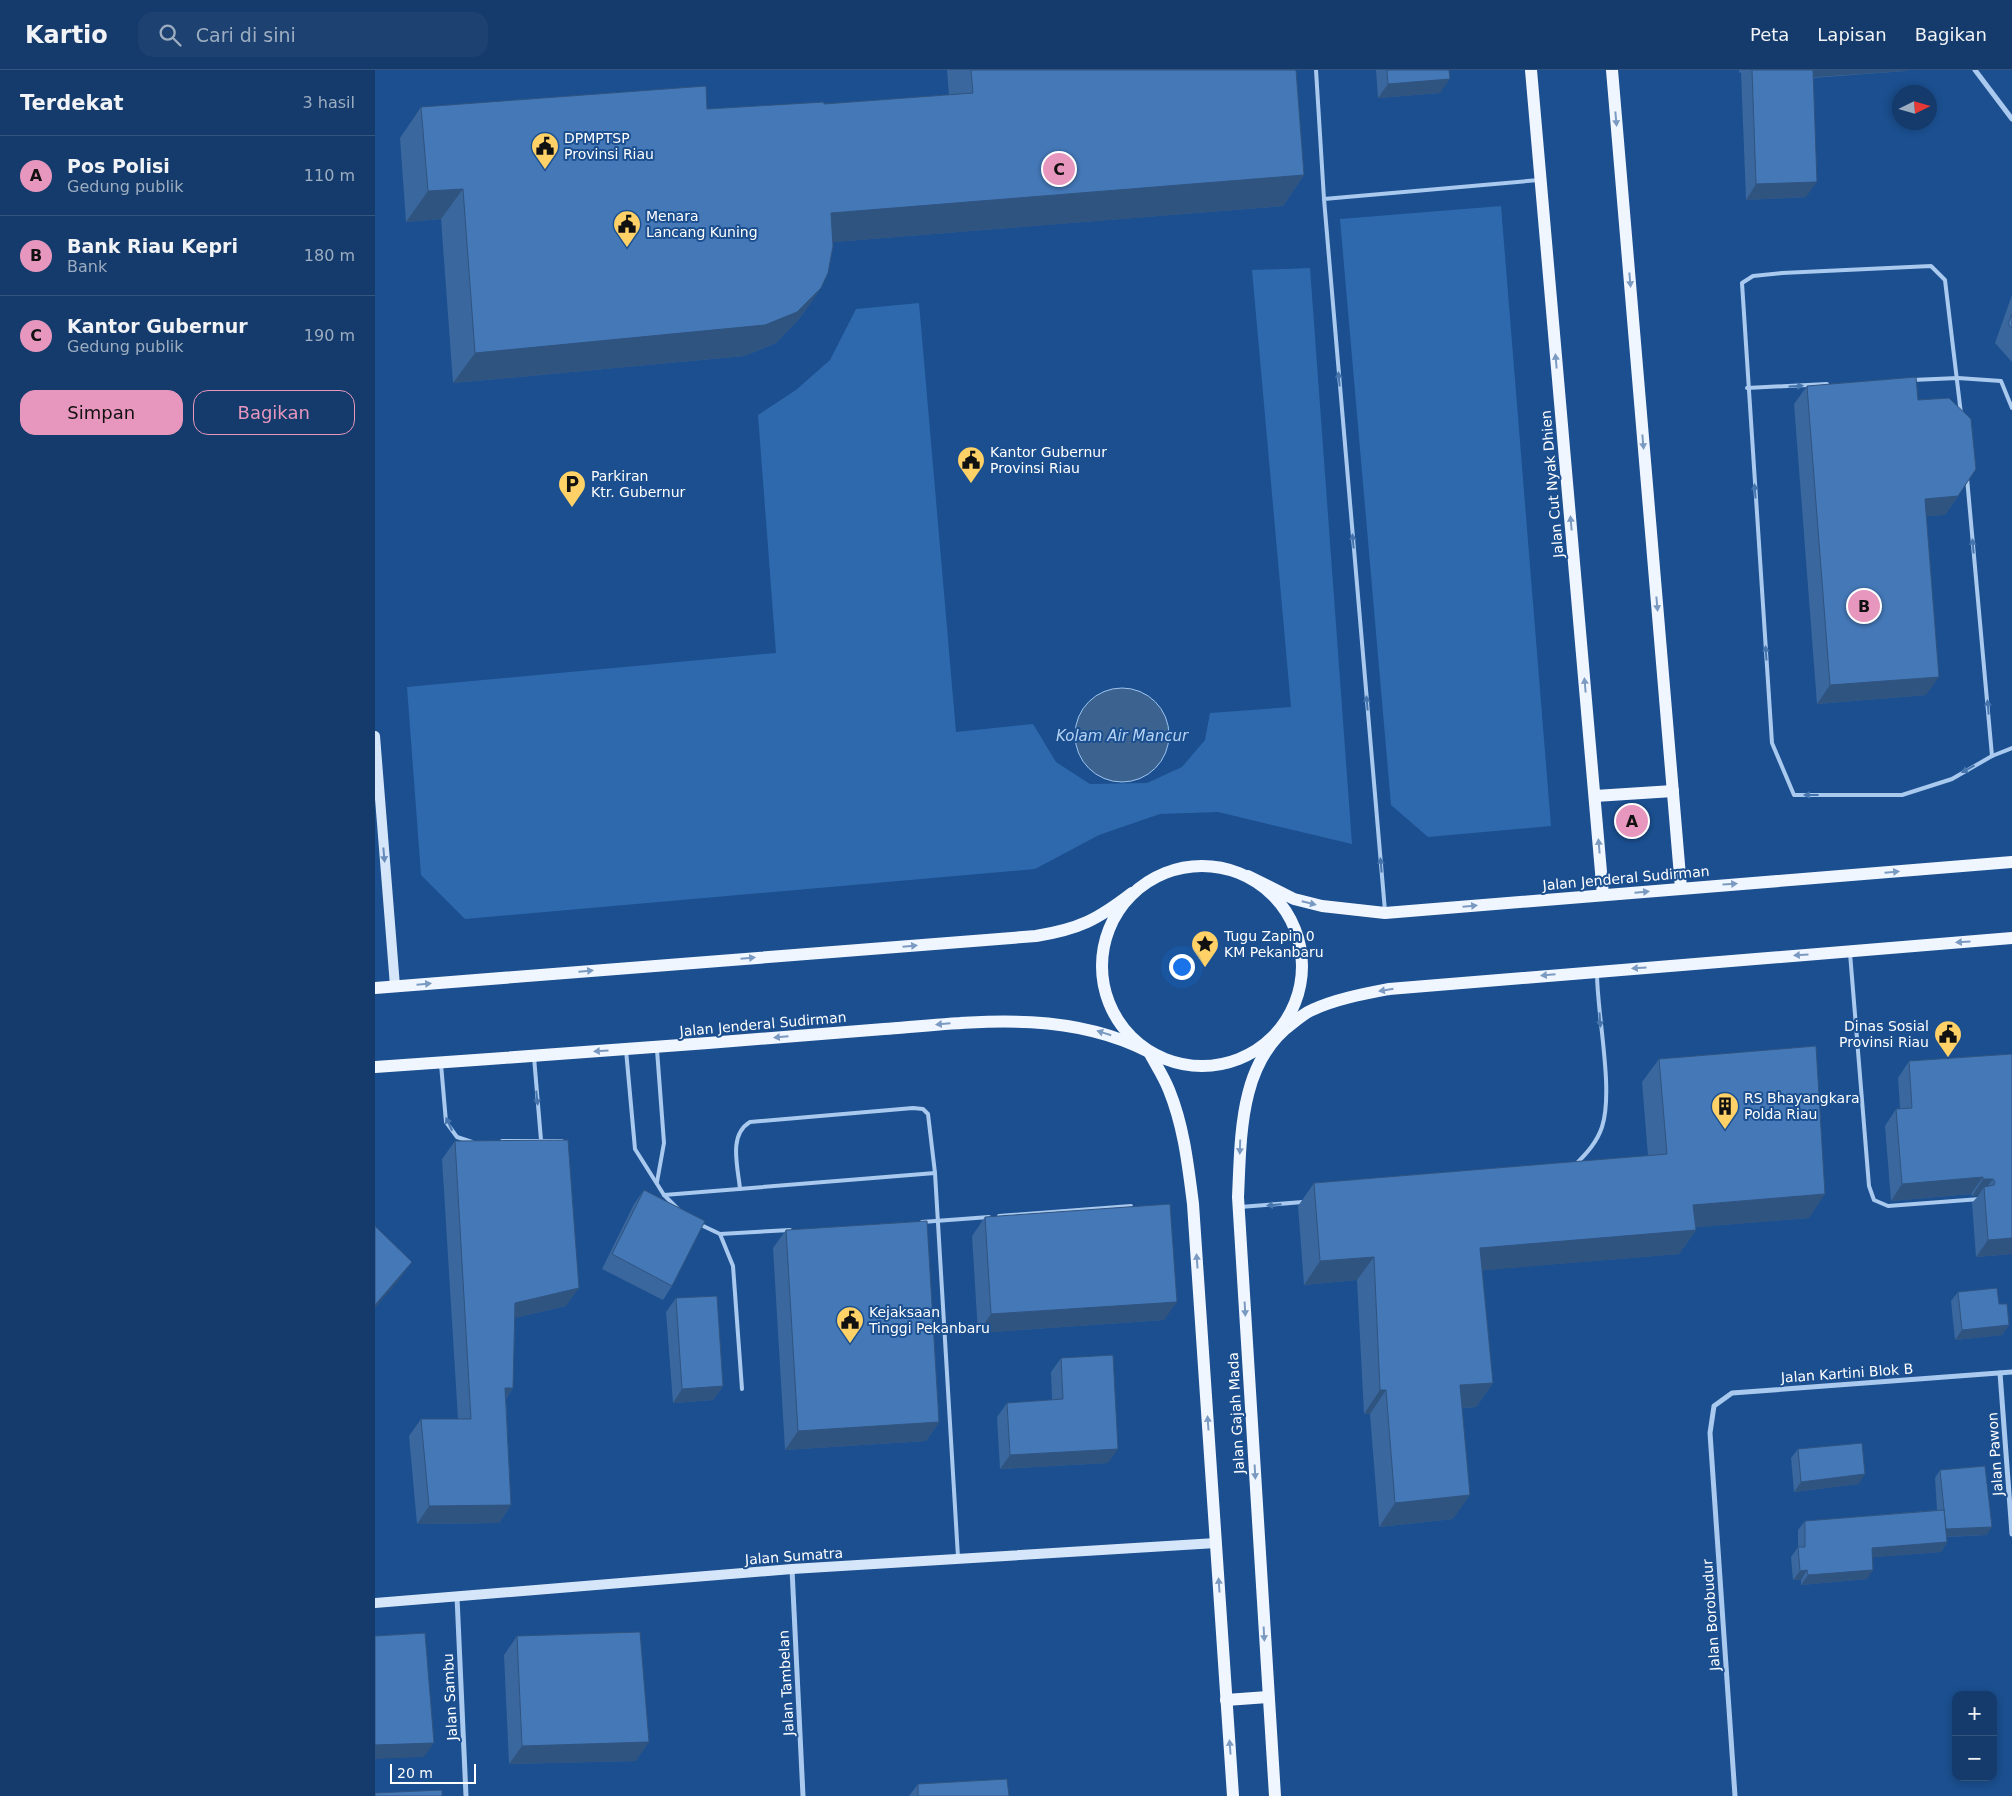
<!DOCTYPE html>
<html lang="id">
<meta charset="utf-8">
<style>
:root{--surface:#143b6b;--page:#1d4271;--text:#f1f3f6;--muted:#9dadc1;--line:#33557e;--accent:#e797bd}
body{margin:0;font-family:"DejaVu Sans",sans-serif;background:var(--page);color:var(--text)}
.controls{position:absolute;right:15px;bottom:15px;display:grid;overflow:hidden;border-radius:10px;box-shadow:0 2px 8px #0003}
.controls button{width:45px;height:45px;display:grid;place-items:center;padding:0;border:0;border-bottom:1px solid var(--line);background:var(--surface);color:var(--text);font:25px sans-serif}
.compass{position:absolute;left:1517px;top:15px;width:45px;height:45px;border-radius:50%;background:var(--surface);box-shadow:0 2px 8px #0003;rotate:85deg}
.scale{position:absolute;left:15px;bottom:12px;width:86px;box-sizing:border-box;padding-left:5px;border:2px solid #fff;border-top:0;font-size:14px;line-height:18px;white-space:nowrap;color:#fff;-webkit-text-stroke:4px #1b4f8f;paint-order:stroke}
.you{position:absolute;left:806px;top:896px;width:18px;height:18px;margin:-12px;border:4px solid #fff;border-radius:50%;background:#1a73e8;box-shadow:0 0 0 8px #1a73e833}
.badge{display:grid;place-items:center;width:32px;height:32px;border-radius:50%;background:var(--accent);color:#111;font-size:16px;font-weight:700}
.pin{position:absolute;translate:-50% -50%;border:2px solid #fff;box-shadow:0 1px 5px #0006}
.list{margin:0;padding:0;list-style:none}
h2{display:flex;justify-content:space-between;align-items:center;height:65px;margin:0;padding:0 20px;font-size:21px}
h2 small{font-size:16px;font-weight:400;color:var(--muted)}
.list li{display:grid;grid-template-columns:32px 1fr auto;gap:15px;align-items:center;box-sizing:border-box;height:80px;padding:0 20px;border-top:1px solid var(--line)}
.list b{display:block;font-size:19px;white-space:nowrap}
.list p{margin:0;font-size:16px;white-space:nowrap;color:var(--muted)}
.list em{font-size:16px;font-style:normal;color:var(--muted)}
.actions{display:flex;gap:10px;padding:15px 20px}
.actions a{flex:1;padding:11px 0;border:1px solid var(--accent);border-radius:15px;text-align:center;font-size:18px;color:var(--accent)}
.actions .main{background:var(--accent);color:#111}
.icon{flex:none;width:28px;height:28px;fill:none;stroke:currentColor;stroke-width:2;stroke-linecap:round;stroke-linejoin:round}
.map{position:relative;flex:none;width:1637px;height:1726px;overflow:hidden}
header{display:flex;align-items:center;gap:30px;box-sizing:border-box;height:70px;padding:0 25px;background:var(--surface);border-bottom:1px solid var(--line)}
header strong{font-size:24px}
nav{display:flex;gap:28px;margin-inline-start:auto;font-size:18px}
.search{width:350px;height:45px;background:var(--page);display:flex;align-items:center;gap:12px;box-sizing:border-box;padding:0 18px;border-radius:15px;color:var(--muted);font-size:19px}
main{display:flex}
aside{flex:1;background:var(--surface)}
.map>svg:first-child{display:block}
</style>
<header>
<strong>Kartio</strong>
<div class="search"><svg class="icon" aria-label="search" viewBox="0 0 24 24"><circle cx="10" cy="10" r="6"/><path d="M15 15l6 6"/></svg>Cari di sini</div>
<nav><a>Peta</a><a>Lapisan</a><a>Bagikan</a></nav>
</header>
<main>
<aside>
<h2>Terdekat<small>3 hasil</small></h2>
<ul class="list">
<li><span class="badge">A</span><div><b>Pos Polisi</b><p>Gedung publik</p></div><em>110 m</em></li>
<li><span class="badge">B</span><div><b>Bank Riau Kepri</b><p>Bank</p></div><em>180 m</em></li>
<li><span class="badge">C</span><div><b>Kantor Gubernur</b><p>Gedung publik</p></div><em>190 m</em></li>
</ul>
<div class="actions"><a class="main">Simpan</a><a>Bagikan</a></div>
</aside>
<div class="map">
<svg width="1637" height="1726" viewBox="0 0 1637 1726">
<rect width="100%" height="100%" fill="#1b4f8f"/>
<g fill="#2e69ad">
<polygon points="1126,136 1176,756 1053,767 1016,735 965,149"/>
<polygon points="935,198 977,774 843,742 785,744 724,765 660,799 90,849 46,805 32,617 401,583 383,345 421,320 455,290 481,239 544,233 581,662 658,654 681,692 715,714 772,713 807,697 830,670 835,643 916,637 877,200"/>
</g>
<circle fill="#3c6290" stroke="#9cc4f0" cx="747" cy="665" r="47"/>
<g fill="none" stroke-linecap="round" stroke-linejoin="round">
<g stroke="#a9c9ee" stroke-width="4">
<polyline points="941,0 949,129"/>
<polyline points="1537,310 1583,308 1626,311 1637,338"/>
<polyline points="1372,318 1452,314"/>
<polyline points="1586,344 1570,210 1556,196 1407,203 1378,206 1367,213 1397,673 1419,725 1527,725 1577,709 1617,686 1637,678"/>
<polyline points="1592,408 1617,686"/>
<polyline points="1010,841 949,129 1164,110"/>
<polyline points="1475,883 1494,1116 1499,1130 1513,1136 1605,1129"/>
<polyline points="251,980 260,1079 289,1125 303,1139"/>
<polyline points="282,980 289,1073 282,1112"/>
<polyline points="159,987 166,1070"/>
<polyline points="66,994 71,1052 82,1067 97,1072"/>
<polyline points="127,1071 187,1071"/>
<path d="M 1201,1094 C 1212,1083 1222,1072 1227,1057 C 1239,1020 1222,945 1222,903"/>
<path d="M 365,1119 C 363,1097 353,1065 375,1052 L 538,1038 L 548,1039 L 553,1044 L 560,1103 L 583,1487"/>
<polyline points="289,1125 560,1103"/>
<polyline points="865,1137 928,1132"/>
<polyline points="624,1146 756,1136"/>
<polyline points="547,1152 614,1147"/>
<polyline points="324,1154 345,1164 415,1160"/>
<polyline points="345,1164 358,1196 367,1319"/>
</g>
<g stroke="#a9c9ee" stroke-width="5">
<polyline points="1600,0 1637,49"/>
<polyline points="1625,1303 1637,1464"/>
<polyline points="417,1499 428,1726"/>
<polyline points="82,1527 91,1726"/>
<polyline points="1360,1726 1335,1363 1339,1336 1357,1323 1637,1302"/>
</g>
<g stroke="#d6e6fa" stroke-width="10">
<polyline points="0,666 20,916"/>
<polyline points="0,1533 417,1499 841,1473"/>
</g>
<g stroke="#f0f6ff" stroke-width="12">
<polyline points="1156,0 1228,825"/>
<polyline points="1237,0 1306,818"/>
<polyline points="1220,726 1298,721"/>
<circle cx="827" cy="896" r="100"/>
<polyline points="873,806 919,829 947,836 1010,843 1637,792"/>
<path d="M 0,918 L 661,866 C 704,859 722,850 757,823"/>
<path d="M 774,982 C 781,995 789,1007 794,1020 C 809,1057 813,1095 818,1134 L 858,1726"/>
<path d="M 0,997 C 111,989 222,982 333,973 C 391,968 450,964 509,959 C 598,952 691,939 774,982"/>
<polyline points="851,1630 893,1627"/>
<path d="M 900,1726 L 863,1127 C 866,1065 864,992 918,953 C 924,948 930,943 937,940 C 961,929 988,924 1014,919 L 1637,868"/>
</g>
</g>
<g fill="#3a679d">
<polygon points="572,0 921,0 929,105 908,136 458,172 446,218 424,249 401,273 369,286 78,313 66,149 31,152 25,68 46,37 332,39 449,34 574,25"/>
<polygon points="1001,0 1074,0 1065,23 1003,28"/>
<polygon points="1364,0 1532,0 1531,1 1438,8 1431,127 1371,130 1366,2 1364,3"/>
<polygon points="1637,225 1637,292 1620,273"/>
<polygon points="1432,316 1543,330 1583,426 1570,445 1552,446 1551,625 1442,634 1419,334"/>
<polygon points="1637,984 1637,1184 1601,1187 1597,1133 1603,1126 1597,1126 1596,1124 1516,1131 1510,1056 1521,1039 1525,1039 1523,1008 1534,991"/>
<polygon points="1284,989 1434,1148 1320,1157 1321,1160 1304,1184 1107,1200 1118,1313 1101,1337 1087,1338 1078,1449 1004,1457 995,1344 989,1344 982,1210 929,1215 923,1136 939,1113 1273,1086 1267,1012"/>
<polygon points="80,1071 191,1236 139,1248 138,1318 131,1329 136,1435 124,1453 42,1454 34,1366 46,1349 83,1349 67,1089"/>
<polygon points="269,1120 297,1216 288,1230 227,1199 259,1134"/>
<polygon points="610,1147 789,1250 603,1263 597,1166"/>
<polygon points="411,1160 564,1352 551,1371 410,1380 398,1178"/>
<polygon points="1583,1222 1624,1234 1634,1255 1627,1265 1580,1270 1576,1231"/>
<polygon points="301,1228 348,1316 338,1330 298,1333 291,1242"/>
<polygon points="686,1288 733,1393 625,1399 622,1347 632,1333 677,1330 676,1302"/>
<polygon points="1423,1379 1484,1414 1419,1422 1416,1388"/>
<polygon points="1565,1400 1612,1465 1572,1467 1572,1472 1566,1482 1497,1487 1492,1509 1426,1515 1426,1510 1418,1510 1416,1487 1423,1477 1423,1460 1430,1451 1562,1440 1560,1408"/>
<polygon points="142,1566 261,1691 134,1694 129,1585"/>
<polygon points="543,1714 634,1726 534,1726"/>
</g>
<g fill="#305480">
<polygon points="1432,0 1532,0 1531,1 1426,8"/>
<polygon points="1075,9 1065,23 1003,28 1013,14"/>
<polygon points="929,105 908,136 435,174 456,143"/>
<polygon points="1442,112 1431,127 1371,130 1381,114"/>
<polygon points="88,119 66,149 31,152 53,121"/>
<polygon points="446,218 424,249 401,273 369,286 78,313 100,283"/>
<polygon points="1583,426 1570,445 1538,447 1550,429"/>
<polygon points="1564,607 1551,625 1442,634 1455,615"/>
<polygon points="1608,1107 1596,1124 1516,1131 1527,1114"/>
<polygon points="1608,1109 1618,1109 1609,1121 1609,1117 1603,1126 1597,1126"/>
<polygon points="1450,1124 1434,1148 1302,1159 1318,1135"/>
<polygon points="1321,1160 1304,1184 1089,1202 1105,1178"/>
<polygon points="1637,1168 1637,1184 1601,1187 1613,1170"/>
<polygon points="999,1187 982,1210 929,1215 945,1191"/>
<polygon points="37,1192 24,1210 0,1238 0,1235"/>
<polygon points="204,1218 191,1236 127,1251 140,1233"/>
<polygon points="802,1232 789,1250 603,1263 616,1244"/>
<polygon points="1634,1255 1627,1265 1580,1270 1587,1260"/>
<polygon points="1118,1313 1101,1337 1069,1339 1085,1315"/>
<polygon points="348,1316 338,1330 298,1333 307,1319"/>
<polygon points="130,1318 138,1318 126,1335"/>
<polygon points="1005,1320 1011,1320 995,1344 989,1344"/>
<polygon points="564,1352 551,1371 410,1380 423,1361"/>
<polygon points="743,1379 733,1393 625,1399 635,1385"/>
<polygon points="1490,1404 1484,1414 1419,1422 1426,1412"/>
<polygon points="1095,1425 1078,1449 1004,1457 1020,1433"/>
<polygon points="136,1435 124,1453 42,1454 54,1436"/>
<polygon points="1617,1457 1612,1465 1565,1467 1570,1459"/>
<polygon points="1572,1472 1566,1482 1490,1488 1497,1478"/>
<polygon points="1432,1500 1426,1510 1418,1510 1425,1501"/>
<polygon points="1498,1500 1492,1509 1426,1515 1433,1505"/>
<polygon points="274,1672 261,1691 134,1694 147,1676"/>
<polygon points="59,1673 49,1687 0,1689 0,1675"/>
</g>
<g fill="#4478b7" stroke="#305480">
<polygon points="596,0 921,0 929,105 456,143 458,176 453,203 446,218 422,242 390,255 100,283 88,119 53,121 46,37 331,16 332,39 449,32 449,34 598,23"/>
<polygon points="1012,0 1074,0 1075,9 1013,14"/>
<polygon points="1377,0 1438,0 1442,112 1381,114"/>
<polygon points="1637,244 1637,258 1633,254"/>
<polygon points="1541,307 1543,330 1574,328 1596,349 1601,399 1583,426 1550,429 1564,607 1455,615 1432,316"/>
<polygon points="1441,976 1450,1124 1318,1135 1321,1160 1105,1178 1118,1313 1085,1315 1095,1425 1020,1433 1011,1320 1005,1320 999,1187 945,1191 939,1113 1292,1084 1284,989"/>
<polygon points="1637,984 1637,1168 1613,1170 1609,1117 1619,1115 1620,1112 1618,1109 1608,1109 1608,1107 1527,1114 1521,1039 1537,1038 1534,991"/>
<polygon points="193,1070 204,1218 140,1233 138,1318 130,1318 136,1435 54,1436 46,1349 96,1349 80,1071"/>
<polygon points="269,1120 330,1151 297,1216 237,1184"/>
<polygon points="795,1134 802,1232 616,1244 610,1147"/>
<polygon points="552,1151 564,1352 423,1361 411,1160"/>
<polygon points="0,1156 37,1192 0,1235"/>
<polygon points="1622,1218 1624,1234 1632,1234 1634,1255 1587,1260 1583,1222"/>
<polygon points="342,1226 348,1316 307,1319 301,1228"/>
<polygon points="738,1285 743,1379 635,1385 632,1333 688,1329 686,1288"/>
<polygon points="1487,1373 1490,1404 1426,1412 1423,1379"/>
<polygon points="1610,1396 1617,1457 1571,1459 1565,1400"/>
<polygon points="1569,1440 1572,1472 1497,1478 1498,1500 1433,1505 1432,1500 1425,1501 1423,1477 1430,1477 1430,1451"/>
<polygon points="265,1562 274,1672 147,1676 142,1566"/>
<polygon points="50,1563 59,1673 0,1675 0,1566"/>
<polygon points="632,1709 634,1726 543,1726 543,1714"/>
<polygon points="67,1720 67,1726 0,1726 0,1723"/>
</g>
<defs><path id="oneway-solid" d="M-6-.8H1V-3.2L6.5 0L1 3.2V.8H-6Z" transform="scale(1.25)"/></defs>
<g fill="#7b9ac1">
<use href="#oneway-solid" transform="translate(1241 49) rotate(85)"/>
<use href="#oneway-solid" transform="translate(1255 210) rotate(85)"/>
<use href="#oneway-solid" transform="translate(1181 291) rotate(-95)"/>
<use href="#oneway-solid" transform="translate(1268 372) rotate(85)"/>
<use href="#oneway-solid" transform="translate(1196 453) rotate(-95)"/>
<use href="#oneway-solid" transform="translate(1282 534) rotate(85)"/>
<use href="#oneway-solid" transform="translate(1210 615) rotate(-95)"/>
<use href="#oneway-solid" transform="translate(1224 776) rotate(-95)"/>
<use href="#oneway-solid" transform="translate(1517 802) rotate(-5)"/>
<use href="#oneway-solid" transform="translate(1355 814) rotate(-4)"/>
<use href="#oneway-solid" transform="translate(1267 822) rotate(-5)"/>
<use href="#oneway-solid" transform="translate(934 833) rotate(14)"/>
<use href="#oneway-solid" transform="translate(1095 836) rotate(-5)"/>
<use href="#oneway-solid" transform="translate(1588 872) rotate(176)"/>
<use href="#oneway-solid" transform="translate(535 876) rotate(-5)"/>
<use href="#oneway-solid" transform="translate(1426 885) rotate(176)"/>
<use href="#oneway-solid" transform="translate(373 888) rotate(-5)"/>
<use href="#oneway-solid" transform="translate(1264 898) rotate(176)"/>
<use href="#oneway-solid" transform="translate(211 901) rotate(-5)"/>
<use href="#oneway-solid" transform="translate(1173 905) rotate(175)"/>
<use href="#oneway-solid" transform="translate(49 914) rotate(-5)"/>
<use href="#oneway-solid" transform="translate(1011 920) rotate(171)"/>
<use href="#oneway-solid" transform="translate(568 954) rotate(175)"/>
<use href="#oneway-solid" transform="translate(729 963) rotate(-163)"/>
<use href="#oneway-solid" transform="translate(406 967) rotate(175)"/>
<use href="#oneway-solid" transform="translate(226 981) rotate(176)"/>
<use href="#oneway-solid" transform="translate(865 1077) rotate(92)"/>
<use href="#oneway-solid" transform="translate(822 1191) rotate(-94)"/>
<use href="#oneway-solid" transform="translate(870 1239) rotate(87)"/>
<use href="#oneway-solid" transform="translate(833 1353) rotate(-94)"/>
<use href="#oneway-solid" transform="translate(880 1402) rotate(87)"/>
<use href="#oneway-solid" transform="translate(844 1515) rotate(-94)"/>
<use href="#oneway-solid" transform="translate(889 1564) rotate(87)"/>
<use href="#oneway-solid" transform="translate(855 1677) rotate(-94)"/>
</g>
<g fill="#4674ac">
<use href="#oneway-solid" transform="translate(964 309) rotate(-95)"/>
<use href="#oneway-solid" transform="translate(1421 316) rotate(-3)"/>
<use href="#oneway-solid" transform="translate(1380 421) rotate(-94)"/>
<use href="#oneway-solid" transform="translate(978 471) rotate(-95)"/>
<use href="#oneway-solid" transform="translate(1598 476) rotate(-95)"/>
<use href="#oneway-solid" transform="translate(1391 583) rotate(-94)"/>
<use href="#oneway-solid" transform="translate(992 633) rotate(-95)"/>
<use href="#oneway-solid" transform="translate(1613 637) rotate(-95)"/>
<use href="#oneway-solid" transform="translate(1593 699) rotate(151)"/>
<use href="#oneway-solid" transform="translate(1436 725) rotate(180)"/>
<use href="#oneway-solid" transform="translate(1006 795) rotate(-95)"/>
<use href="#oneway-solid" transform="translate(1225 950) rotate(86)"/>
<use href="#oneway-solid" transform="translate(162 1028) rotate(84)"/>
<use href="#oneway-solid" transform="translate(74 1054) rotate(-115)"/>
<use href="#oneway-solid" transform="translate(899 1135) rotate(175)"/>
</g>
<use fill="#668bba" href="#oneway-solid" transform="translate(9 785) rotate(85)"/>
<defs>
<g id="civic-pin" transform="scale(1.4375)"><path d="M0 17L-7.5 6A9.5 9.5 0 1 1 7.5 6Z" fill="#ffd166" stroke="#1b4f8f"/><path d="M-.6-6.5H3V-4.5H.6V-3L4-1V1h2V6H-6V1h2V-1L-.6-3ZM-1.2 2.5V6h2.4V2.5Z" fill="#111"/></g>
<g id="parking-pin" transform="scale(1.4375)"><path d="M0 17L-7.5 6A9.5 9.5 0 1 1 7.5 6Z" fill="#ffd166" stroke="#1b4f8f"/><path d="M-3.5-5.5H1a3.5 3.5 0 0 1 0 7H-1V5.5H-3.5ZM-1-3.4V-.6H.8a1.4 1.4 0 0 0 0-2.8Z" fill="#111"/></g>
<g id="sight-pin" transform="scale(1.4375)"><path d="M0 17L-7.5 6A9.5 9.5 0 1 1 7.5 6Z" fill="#ffd166" stroke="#1b4f8f"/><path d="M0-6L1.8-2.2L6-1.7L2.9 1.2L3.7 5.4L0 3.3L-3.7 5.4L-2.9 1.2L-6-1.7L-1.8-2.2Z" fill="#111"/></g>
<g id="building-pin" transform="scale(1.4375)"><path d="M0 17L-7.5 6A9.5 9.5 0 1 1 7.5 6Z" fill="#ffd166" stroke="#1b4f8f"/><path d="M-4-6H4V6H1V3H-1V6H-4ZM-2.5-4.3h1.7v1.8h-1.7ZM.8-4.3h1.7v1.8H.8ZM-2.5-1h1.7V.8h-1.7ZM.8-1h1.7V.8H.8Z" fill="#111"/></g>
</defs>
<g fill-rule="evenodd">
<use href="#civic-pin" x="170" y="76"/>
<use href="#civic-pin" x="252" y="154"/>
<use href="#civic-pin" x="596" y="390"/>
<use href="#parking-pin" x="197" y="414"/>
<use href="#sight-pin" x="830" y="874"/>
<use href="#civic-pin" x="1573" y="964"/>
<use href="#building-pin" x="1350" y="1036"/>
<use href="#civic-pin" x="475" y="1250"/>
</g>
<g text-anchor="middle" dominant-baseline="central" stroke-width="4" stroke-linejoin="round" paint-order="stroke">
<g font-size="14" fill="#fff" stroke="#1b4f8f" text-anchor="start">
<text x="189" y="68">DPMPTSP<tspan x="189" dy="16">Provinsi Riau</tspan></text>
<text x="271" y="146">Menara<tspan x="271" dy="16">Lancang Kuning</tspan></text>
<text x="615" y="382">Kantor Gubernur<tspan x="615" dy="16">Provinsi Riau</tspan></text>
<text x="216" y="406">Parkiran<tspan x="216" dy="16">Ktr. Gubernur</tspan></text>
<text x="849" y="866">Tugu Zapin 0<tspan x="849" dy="16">KM Pekanbaru</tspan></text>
<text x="1554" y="956" text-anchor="end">Dinas Sosial<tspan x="1554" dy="16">Provinsi Riau</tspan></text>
<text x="1369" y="1028">RS Bhayangkara<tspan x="1369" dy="16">Polda Riau</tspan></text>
<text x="494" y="1242">Kejaksaan<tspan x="494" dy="16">Tinggi Pekanbaru</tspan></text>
</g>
<g font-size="14" fill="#fff" stroke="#1b4f8f">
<text transform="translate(1177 414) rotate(-95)">Jalan Cut Nyak Dhien</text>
<text transform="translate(1251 808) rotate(-5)">Jalan Jenderal Sudirman</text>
<text transform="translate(388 954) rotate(-5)">Jalan Jenderal Sudirman</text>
<text transform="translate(1472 1303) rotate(-4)">Jalan Kartini Blok B</text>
<text transform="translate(861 1343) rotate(-93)">Jalan Gajah Mada</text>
<text transform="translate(1620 1384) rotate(-94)">Jalan Pawon</text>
<text transform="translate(419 1486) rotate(-4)">Jalan Sumatra</text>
<text transform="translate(1336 1545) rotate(-94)">Jalan Borobudur</text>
<text transform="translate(411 1613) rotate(-93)">Jalan Tambelan</text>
<text transform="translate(75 1627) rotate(-93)">Jalan Sambu</text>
</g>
<g font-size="15" font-style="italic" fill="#b5d3f5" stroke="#1b4f8f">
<text x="747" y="666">Kolam Air Mancur</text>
</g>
</g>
</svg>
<div class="controls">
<button>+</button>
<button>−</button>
</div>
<svg class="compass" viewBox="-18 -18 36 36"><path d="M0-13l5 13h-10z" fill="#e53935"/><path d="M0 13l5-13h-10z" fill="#9dadc1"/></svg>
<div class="scale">20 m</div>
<div class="you"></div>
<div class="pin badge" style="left:1257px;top:751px">A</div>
<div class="pin badge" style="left:1489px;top:536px">B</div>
<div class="pin badge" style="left:684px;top:99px">C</div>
</div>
</main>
